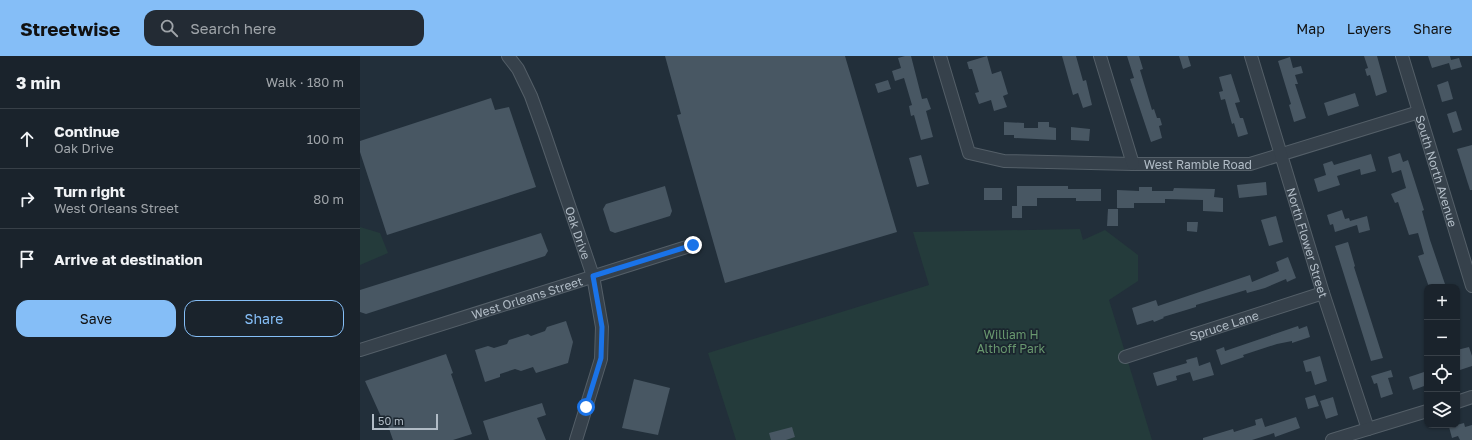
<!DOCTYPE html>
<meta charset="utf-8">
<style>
:root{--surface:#1a232c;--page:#232b34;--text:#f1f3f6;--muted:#9fa4a9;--line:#384048;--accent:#85bef7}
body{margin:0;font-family:"Golos Text",sans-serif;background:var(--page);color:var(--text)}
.controls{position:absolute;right:12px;bottom:12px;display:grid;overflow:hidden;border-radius:8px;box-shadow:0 1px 3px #0004}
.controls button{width:36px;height:36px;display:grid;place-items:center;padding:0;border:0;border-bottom:1px solid var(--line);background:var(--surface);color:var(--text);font:20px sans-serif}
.scale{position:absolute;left:12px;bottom:10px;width:66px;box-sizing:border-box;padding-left:4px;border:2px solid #b1bcc6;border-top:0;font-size:11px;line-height:14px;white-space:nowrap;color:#b1bcc6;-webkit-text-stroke:3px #1b262f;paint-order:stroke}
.stop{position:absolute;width:12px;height:12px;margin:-9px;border:3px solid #1a73e8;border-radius:50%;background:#fff}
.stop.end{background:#1a73e8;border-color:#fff;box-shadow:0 1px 4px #0008}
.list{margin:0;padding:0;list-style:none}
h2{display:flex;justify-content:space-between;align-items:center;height:52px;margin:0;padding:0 16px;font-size:17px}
h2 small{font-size:13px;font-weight:400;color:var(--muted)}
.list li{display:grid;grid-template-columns:26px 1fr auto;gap:12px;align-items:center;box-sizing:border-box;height:60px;padding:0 16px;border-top:1px solid var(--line)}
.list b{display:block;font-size:15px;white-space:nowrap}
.list p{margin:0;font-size:13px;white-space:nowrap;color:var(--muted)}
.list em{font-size:13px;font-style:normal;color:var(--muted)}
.actions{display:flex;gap:8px;padding:12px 16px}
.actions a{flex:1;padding:9px 0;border:1px solid var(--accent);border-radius:12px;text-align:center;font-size:14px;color:var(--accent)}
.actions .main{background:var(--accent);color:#111}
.icon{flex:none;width:22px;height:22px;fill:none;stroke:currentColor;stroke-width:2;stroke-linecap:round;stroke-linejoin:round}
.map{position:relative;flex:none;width:1112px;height:384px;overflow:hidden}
header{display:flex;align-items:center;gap:24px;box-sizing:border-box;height:56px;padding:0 20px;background:var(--accent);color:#111}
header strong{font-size:19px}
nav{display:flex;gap:22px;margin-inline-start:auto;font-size:14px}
.search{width:280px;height:36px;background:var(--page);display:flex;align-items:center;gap:10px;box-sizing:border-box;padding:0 14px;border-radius:12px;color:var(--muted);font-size:15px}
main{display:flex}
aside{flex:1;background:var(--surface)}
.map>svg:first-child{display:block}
</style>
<header>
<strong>Streetwise</strong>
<div class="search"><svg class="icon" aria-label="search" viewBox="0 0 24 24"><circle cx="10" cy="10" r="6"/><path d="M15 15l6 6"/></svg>Search here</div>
<nav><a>Map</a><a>Layers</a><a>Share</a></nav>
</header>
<main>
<aside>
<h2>3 min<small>Walk · 180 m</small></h2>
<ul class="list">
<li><svg class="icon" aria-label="ahead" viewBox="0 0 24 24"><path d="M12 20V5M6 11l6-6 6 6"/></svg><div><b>Continue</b><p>Oak Drive</p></div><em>100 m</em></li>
<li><svg class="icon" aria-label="right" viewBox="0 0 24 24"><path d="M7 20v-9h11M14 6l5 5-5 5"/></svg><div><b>Turn right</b><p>West Orleans Street</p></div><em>80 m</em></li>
<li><svg class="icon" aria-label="arrive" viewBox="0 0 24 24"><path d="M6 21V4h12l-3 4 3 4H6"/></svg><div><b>Arrive at destination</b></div></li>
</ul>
<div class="actions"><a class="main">Save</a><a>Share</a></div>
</aside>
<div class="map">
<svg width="1112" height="384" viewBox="0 0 1112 384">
<rect width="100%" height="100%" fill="#222f3a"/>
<g fill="#243b3b">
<polygon points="0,171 20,177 28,197 0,209"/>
<polygon points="720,173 723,184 745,174 778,199 778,225 749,244 792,384 376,384 348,297 569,229 553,176"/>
</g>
<g fill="#485763">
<polygon points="305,0 485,0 537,176 365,227 317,59 321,58"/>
<polygon points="545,0 551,0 562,43 567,42 571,53 566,55 573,81 561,84 554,59 551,60 549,50 552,49 544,22 535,25 532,15 541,12 538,2"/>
<polygon points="627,0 632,18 641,15 648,38 643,40 647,51 634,55 631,44 619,48 615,37 619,36 612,13 609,13 607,6"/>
<polygon points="702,0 716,0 723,25 726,24 732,49 723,52 718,37 713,39"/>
<polygon points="767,0 779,0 783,13 780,14 792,54 794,53 797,62 800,62 802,69 799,70 802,82 791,86 770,23 774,22"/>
<polygon points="819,0 828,0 831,10 823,13"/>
<polygon points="1004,0 1017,0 1027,36 1016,40 1010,19 1007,20 1005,13 1008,12"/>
<polygon points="1068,0 1090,0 1091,4 1099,2 1102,11 1091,14 1089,7 1072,12"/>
<polygon points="930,1 933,12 941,10 943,17 935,19 938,28 935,28 946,62 934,66 929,49 931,48 918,5"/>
<polygon points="871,18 880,46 875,47 880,62 883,62 888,78 878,81 874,67 872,68 865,43 861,44 859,36 863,35 859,21"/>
<polygon points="528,24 531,33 518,37 515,28"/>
<polygon points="1088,25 1093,43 1082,46 1077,29"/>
<polygon points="995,37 999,50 968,60 964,47"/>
<polygon points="131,42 135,54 149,51 176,131 27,179 0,96 0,85"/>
<polygon points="1096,55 1102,74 1093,77 1087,58"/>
<polygon points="644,66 664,67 664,72 678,72 678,66 689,66 689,71 696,72 696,84 654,82 654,79 644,79"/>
<polygon points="711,71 730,73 729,85 711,84"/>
<polygon points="1112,89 1112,134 1110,134 1097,93"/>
<polygon points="1040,97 1043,106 1048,104 1064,154 1062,155 1070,184 1086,231 1069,231 1058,200 1064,198 1058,177 1049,179 1038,146 1035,147 1031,138 1046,132 1041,114 1032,117 1028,101"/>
<polygon points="1011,98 1016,115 1001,119 1000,113 977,120 980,129 958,136 954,123 966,119 963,108 972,105 974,109"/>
<polygon points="561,99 569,128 557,131 549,102"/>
<polygon points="906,126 907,139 879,142 877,129"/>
<polygon points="305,130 312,155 310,160 255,177 250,175 243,153 246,148"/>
<polygon points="657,130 708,130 708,133 741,133 741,145 716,145 716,142 677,142 677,150 657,150"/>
<polygon points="779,131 792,131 792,135 813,135 814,132 855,133 854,141 863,142 863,156 843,155 843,144 805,143 805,147 774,147 774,152 757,152 757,134 779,135"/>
<rect x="624" y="132" width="18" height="12"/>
<rect x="652" y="150" width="10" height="12"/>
<polygon points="748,153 758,153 758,170 747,170"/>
<polygon points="982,154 985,163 989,162 990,165 1007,160 1010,174 999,177 997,169 975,176 973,168 970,169 967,159"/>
<polygon points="916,160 923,186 909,190 901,164"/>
<polygon points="827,166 838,166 837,176 827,175"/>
<polygon points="181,177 188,195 185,200 6,258 0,256 0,234"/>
<polygon points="988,186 995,210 994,211 1023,302 1011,305 975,190"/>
<polygon points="928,201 936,222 927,226 926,223 905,232 887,237 886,234 836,249 836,251 803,261 804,262 794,266 793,264 777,269 772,252 796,244 798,250 890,219 892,226 919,215 916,206"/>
<polygon points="206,265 213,286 208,307 176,317 173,311 161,315 155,313 140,318 140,321 125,326 115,294 128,290 134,292 147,288 149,284 168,278 171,280 185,275 187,271"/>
<polygon points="938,270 939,273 947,270 950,281 932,287 932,285 917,288 883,299 884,301 861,309 856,294 864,291 865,295"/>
<polygon points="1109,291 1112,300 1112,310 1097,315 1097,294"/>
<polygon points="86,298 93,317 91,318 112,378 93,384 33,384 26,364 23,365 5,325"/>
<polygon points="960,300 967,325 955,329 951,315 946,316 943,305"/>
<polygon points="837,301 839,310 850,306 854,319 833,325 830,316 816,320 817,324 797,330 793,317 827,307 826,304"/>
<polygon points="1031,314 1033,321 1028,322 1033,338 1021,342 1017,327 1014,328 1011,320"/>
<polygon points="1067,315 1067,329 1053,334 1049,321"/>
<polygon points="274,323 310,332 298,379 262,372"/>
<polygon points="955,339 959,350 948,353 945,342"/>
<polygon points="973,341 978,359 966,363 960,345"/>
<polygon points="182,347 186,359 177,362 186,384 129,384 123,365"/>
<polygon points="936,361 940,372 915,381 914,377 892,384 843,384 843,382 873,373 874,376 896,369 895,364 902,362 905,371"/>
<polygon points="1104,367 1105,371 1112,369 1112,384 1100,384 1098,380 1092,382 1089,371"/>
<polygon points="432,371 435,381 426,384 411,384 409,377"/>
</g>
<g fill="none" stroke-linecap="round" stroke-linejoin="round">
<g stroke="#545f68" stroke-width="14">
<g id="minor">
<path id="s1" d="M 148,0 L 158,13 L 171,40 L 184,76 L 233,220 L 242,271 L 241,303 L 216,384"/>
<path id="s2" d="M 580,0 L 609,97 L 644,105 L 773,108 L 890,108 L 1059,56"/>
<polyline points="740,0 773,108"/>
<path id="s3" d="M 891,0 L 963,237 L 1008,373"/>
<path id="s4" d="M 1042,0 L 1112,230"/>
<path id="s5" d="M 0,294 L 333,189"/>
<path id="s6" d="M 765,301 L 963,237"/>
<polyline points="1097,346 1112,341"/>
<polyline points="972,384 1067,355"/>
</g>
</g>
<use href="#minor" stroke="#36414b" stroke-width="12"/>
</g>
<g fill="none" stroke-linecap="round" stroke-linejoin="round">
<polyline stroke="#1a73e8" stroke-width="5" points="226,351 241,302 242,271 233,220 333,189"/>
</g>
<g text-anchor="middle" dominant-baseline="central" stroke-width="3.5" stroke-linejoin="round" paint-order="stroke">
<g font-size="12" fill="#b1bcc6" stroke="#1b262f">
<text stroke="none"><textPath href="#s2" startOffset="331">West Ramble Road</textPath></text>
<text stroke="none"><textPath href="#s4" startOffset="120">South North Avenue</textPath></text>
<text stroke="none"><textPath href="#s1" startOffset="191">Oak Drive</textPath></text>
<text stroke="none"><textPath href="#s3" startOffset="195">North Flower Street</textPath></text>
<text stroke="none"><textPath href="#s5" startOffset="175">West Orleans Street</textPath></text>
<text stroke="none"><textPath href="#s6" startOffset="104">Spruce Lane</textPath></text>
</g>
<g font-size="12" fill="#68976e" stroke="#1b262f">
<text x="651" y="278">William H<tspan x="651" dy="14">Althoff Park</tspan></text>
</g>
</g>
</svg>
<div class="controls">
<button>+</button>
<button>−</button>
<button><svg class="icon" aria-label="locate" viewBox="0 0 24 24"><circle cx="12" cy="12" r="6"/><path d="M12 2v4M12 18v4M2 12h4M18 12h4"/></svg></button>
<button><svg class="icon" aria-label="layers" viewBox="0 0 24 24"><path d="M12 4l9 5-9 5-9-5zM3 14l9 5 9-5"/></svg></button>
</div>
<div class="scale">50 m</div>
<div class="stop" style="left:226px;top:351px"></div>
<div class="stop end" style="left:333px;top:189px"></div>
</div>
</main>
